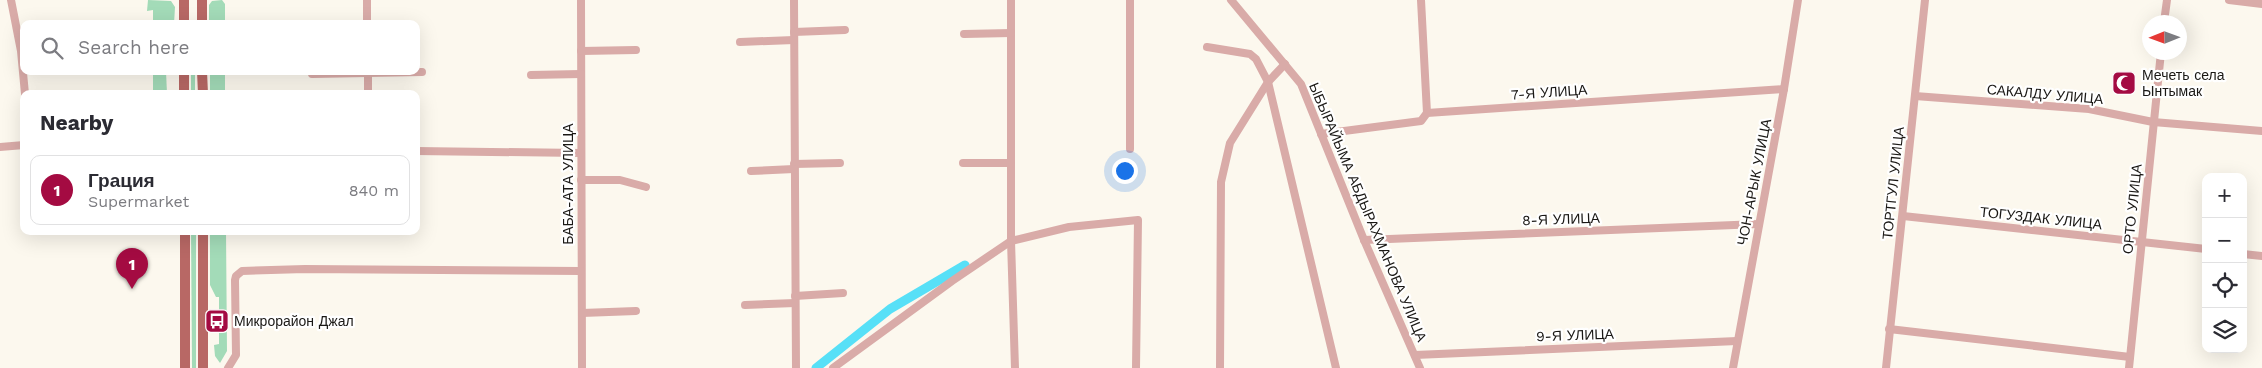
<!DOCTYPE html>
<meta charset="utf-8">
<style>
:root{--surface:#fff;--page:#f2f2f3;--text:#2b2b33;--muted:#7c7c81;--line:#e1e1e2;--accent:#a40b42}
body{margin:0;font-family:"Work Sans",sans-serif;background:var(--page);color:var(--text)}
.controls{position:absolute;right:15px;bottom:15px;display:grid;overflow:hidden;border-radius:10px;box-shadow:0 5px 20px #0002}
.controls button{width:45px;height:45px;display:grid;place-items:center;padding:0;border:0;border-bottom:1px solid var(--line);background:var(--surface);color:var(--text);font:25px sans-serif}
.compass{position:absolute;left:2142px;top:15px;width:45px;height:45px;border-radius:50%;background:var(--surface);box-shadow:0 5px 20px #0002;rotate:269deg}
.you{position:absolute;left:1124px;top:170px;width:18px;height:18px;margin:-12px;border:4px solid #fff;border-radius:50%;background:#1a73e8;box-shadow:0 0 0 8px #1a73e833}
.badge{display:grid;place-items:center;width:32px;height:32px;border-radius:50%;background:var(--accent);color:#fff;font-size:16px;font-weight:700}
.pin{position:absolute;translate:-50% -41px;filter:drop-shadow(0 1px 2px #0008)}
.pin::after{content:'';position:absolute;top:26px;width:18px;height:15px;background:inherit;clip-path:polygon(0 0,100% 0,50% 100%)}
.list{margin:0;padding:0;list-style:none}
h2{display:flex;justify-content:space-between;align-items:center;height:65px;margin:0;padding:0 20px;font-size:21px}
h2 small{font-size:16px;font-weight:400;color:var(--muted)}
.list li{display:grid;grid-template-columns:32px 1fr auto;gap:15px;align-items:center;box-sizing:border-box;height:70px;margin:0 10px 10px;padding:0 10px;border:1px solid var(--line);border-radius:10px}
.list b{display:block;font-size:19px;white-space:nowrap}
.list p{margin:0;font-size:16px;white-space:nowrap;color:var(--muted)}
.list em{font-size:16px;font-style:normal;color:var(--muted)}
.icon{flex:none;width:28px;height:28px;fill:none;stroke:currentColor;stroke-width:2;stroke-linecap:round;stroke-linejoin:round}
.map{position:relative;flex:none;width:2262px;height:368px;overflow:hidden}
.search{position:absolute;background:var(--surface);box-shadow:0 5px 20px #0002;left:20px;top:20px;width:400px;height:55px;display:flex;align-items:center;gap:12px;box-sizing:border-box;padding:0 18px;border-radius:10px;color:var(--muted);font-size:19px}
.panel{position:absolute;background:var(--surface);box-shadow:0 5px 20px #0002;left:20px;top:90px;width:400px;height:145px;border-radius:10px}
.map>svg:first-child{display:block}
</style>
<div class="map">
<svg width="2262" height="368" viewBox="0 0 2262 368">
<rect width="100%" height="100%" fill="#fcf8ee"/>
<g fill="#a3dbb8">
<polygon points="148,0 171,1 175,7 174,24 153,24 153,10 147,11"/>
<polygon points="222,0 225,4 225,24 209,24 209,5 212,1"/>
<polygon points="153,71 166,71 167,94 153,94"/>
<rect x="191" y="71" width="4" height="23"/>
<rect x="210" y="71" width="15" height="23"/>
<polygon points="191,231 196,231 196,368 192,368"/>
<polygon points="210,231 226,231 227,351 220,363 215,356 214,345 219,344 219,297 216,297 210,285"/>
</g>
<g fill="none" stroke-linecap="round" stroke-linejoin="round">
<polyline stroke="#57e0f7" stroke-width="9" points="816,368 890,309 965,265"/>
<g stroke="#d9aba8" stroke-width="8">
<polyline points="11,0 21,51 25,94"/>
<polyline points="367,0 367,24"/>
<polyline points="581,0 582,368"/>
<polyline points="794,0 796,368"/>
<polyline points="1011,0 1011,241 1015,368"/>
<polyline points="1231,0 1301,84 1364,240 1420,368"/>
<polyline points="1421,0 1427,113"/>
<polyline points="2229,0 2262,4"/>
<polyline points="2164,22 2167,0"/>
<polyline points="794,32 845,30"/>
<polyline points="964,34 1011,33"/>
<polyline points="740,42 794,40"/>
<polyline points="1207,47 1250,54 1256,59 1268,82 1336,368"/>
<polyline points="581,51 636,50"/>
<polyline points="368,71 368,94"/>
<polyline points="312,74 422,72"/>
<polyline points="531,75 581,74"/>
<polyline points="1915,96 2089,109 2153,122 2262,131"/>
<polyline points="1321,134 1421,121 1427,113 1784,89"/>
<polyline points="0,147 24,145"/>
<polyline points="1130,149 1130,0"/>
<polyline points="416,151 581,153"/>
<polyline points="963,163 1011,163"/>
<polyline points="794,164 840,163"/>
<polyline points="751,171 794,169"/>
<polyline points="581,180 620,180 646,187"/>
<polyline points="1903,216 2206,249"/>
<polyline points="1364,240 1759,224"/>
<polyline points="2243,254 2262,256"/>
<polyline points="795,296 843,293"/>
<polyline points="745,305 795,303"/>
<polyline points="582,313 636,311"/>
<polyline points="1889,329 2130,357"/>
<polyline points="1415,355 1737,341"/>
<polyline points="228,368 236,355 235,280 236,276 242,271 305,269 581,271"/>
<polyline points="833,368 952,281 1011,241 1069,227 1138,220 1136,368"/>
<polyline points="1220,368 1221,182 1230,143 1268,82 1285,64"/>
<polyline points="1733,368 1784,89 1798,0"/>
<polyline points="1886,368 1925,0"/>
<polyline points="2129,368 2161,52"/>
</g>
<g stroke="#b86865" stroke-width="10">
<polyline points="184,0 184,24"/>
<polyline points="202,24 202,0"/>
<polyline points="184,71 184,94"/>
<polyline points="202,71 203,94"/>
<polyline points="185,231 185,368"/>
<polyline points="203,231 203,368"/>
</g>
</g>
<defs>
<g id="mosque-square" transform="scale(1.25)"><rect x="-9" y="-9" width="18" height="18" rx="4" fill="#a40b42" stroke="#fff"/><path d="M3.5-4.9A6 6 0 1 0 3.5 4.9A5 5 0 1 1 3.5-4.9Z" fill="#fff"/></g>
<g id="bus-square" transform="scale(1.25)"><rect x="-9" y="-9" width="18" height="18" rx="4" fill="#a40b42" stroke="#fff"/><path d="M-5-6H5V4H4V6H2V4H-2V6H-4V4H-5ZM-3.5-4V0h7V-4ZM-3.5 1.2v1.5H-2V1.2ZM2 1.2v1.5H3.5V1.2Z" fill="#fff"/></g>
</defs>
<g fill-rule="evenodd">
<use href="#mosque-square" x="2124" y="83"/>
<use href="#bus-square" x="217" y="321"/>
</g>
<g text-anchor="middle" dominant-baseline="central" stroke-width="4.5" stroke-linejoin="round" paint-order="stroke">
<g font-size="14" fill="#1a1815" stroke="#fff" text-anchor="start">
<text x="2142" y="75">Мечеть села<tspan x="2142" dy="16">Ынтымак</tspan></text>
<text x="234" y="321">Микрорайон Джал</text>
</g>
<g font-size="14" fill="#1a1815" stroke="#fff">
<text transform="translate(1549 92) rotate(-4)">7-Я УЛИЦА</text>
<text transform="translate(2045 94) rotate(5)">САКАЛДУ УЛИЦА</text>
<text transform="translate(1754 182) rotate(-79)">ЧОН-АРЫК УЛИЦА</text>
<text transform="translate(1893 183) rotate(-84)">ТОРТГУЛ УЛИЦА</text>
<text transform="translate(568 184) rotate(-90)">БАБА-АТА УЛИЦА</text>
<text transform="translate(2132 209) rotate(-84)">ОРТО УЛИЦА</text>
<text transform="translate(1368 212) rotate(67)">ЫБЫРАЙЫМА АБДЫРАХМАНОВА УЛИЦА</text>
<text transform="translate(2041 218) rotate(6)">ТОГУЗДАК УЛИЦА</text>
<text transform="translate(1561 219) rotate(-2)">8-Я УЛИЦА</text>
<text transform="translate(1575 335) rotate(-2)">9-Я УЛИЦА</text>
</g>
</g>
</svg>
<div class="controls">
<button>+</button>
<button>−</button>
<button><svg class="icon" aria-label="locate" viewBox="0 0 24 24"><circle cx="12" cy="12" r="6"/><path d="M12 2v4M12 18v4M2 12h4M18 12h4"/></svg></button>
<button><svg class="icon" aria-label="layers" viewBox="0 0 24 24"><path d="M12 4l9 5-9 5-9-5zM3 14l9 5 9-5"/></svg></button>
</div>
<svg class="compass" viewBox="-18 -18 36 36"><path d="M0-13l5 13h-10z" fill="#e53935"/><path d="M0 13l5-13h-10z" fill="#7c7c81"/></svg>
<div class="you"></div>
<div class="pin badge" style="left:132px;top:289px">1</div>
<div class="search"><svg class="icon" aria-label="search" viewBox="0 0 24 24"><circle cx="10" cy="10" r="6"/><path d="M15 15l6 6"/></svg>Search here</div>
<section class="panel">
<h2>Nearby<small></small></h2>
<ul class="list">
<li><span class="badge">1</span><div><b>Грация</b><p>Supermarket</p></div><em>840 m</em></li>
</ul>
</section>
</div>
